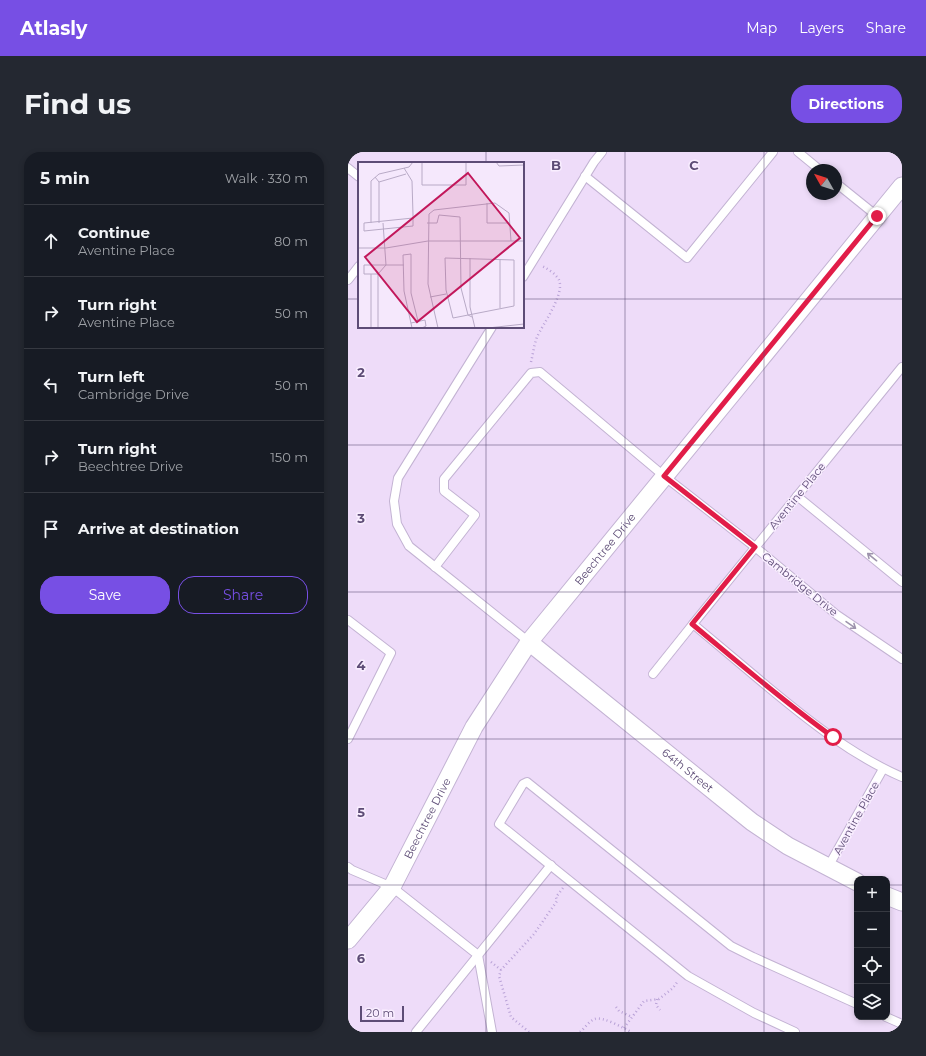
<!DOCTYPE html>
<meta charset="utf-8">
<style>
:root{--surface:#171b24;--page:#242831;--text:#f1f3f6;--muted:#9ea1a6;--line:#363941;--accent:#774fe4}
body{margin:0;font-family:Montserrat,sans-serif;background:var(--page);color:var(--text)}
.controls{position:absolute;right:12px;bottom:12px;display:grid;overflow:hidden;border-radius:8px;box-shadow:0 2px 6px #0003}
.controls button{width:36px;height:36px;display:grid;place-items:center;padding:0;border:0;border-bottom:1px solid var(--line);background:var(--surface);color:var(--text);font:20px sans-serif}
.compass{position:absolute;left:458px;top:12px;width:36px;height:36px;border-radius:50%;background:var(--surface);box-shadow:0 2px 6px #0003;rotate:309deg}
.scale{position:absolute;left:12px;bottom:10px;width:44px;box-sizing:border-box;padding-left:4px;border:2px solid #5d4c76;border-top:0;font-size:11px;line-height:14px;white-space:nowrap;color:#5d4c76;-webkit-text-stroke:3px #f9eeff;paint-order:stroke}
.stop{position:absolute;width:12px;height:12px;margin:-9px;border:3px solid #e11d48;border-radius:50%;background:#fff}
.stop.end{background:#e11d48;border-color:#fff;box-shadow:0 1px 4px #0008}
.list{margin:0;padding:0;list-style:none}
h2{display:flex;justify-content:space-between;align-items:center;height:52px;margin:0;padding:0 16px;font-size:17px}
h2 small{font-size:13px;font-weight:400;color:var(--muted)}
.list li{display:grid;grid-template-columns:26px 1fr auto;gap:12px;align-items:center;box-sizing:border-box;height:72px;padding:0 16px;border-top:1px solid var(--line)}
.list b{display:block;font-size:15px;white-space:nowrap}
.list p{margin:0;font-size:13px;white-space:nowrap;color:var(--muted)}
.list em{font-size:13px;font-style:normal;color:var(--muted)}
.actions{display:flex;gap:8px;padding:12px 16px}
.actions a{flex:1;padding:9px 0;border:1px solid var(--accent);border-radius:16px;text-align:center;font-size:14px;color:var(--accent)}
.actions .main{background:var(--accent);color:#fff}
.icon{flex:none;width:22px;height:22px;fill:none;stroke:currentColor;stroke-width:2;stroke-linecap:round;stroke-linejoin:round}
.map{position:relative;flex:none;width:554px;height:880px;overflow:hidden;border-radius:16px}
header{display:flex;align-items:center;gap:24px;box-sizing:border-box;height:56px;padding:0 20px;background:var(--accent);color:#fff}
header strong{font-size:19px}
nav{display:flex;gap:22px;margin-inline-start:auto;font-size:14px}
.intro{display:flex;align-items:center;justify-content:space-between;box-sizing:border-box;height:96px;padding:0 24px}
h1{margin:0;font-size:28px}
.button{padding:10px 18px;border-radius:16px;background:var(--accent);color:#fff;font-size:14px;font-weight:700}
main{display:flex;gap:24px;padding:0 24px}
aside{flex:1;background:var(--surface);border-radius:16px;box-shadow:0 2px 6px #0003}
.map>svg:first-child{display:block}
</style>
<header>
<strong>Atlasly</strong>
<nav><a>Map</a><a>Layers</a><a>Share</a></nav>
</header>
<div class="intro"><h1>Find us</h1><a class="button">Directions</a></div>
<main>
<aside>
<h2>5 min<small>Walk · 330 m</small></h2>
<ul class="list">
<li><svg class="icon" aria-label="ahead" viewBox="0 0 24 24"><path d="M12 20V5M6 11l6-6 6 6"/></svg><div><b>Continue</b><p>Aventine Place</p></div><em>80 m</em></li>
<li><svg class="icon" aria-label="right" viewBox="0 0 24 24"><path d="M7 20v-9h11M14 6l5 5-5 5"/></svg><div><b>Turn right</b><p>Aventine Place</p></div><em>50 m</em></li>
<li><svg class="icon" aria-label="left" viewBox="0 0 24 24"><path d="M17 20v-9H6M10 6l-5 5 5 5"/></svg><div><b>Turn left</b><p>Cambridge Drive</p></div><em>50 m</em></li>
<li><svg class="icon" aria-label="right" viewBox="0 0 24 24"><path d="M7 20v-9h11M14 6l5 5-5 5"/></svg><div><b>Turn right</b><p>Beechtree Drive</p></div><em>150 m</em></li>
<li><svg class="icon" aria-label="arrive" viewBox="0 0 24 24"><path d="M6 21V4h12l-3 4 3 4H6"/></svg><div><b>Arrive at destination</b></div></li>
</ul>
<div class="actions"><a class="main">Save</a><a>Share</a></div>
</aside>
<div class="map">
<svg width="554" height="880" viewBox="0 0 554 880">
<rect width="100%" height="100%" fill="#f5e8fc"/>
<path fill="#eedcf9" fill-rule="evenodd" d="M 0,0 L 554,0 L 554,880 L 0,880 ZM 11,11 L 175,11 L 175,175 L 11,175 ZM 464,18 L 488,18 L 488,42 L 464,42 ZM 509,727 L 539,727 L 539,865 L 509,865 Z"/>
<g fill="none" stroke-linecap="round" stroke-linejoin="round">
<g stroke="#c3b3d3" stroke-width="10">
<g id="service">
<polyline points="450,0 472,18"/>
<polyline points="0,16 11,25"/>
<polyline points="237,24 339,106 425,0"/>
<polyline points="488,31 529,64"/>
<polyline points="175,125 246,10 254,0"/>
<polyline points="0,128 11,114"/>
<polyline points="144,175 50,326 46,349 49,372 61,394 181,490"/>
<path d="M 554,215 L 345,472 C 370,493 395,514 420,535 C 461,569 505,604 554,625"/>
<polyline points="449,344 554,430"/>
<polyline points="87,415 127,363 96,339 96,327 183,221 192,220 316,324 407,395 489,463 554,507"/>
<polyline points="0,468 43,501 0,587"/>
<polyline points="305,522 345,472"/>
<polyline points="0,715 4,718 44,735 130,803 144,880"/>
<polyline points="480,715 535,617"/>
<polyline points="538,865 554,872"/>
<polyline points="68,880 203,713"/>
<polyline points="447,880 406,861 340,824 151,672 175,632 179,630 383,794 405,805 509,852"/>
</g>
</g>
<g stroke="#c3b3d3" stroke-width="19">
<g id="minor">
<path id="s1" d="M 181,490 L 404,670 L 440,694 L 509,730"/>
<polyline points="539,744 554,750"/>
<path id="s2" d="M 0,788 L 44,735 L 126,575 L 181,490 L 554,34"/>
</g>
</g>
<g stroke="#b9a2d7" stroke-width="2.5" stroke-dasharray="1 3" stroke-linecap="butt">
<path d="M 183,210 C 185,202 186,193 189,185 C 195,172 217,142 211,128 C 208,122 200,117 194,114"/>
<polyline points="143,810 153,818"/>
<polyline points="309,847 308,853 312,858"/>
<polyline points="268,855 271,859 284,865"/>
<polyline points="276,876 296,849 311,847 325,836 330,829"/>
<polyline points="181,880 163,865 151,824 153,818 186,782 209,749 208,745 215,736"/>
<path d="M 232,880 C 237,876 241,869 247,867 C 254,864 276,876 283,880"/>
</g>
<use href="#service" stroke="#fff" stroke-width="8"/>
<use href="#minor" stroke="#fff" stroke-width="17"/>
</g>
<defs><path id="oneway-shaft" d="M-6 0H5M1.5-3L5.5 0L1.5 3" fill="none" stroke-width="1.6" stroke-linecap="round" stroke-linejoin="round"/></defs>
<g stroke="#9e94ad">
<use href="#oneway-shaft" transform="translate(524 405) rotate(-141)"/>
<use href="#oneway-shaft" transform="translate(503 473) rotate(35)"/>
</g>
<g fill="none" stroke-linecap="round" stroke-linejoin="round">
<path stroke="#e11d48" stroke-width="5" d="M 485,585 C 436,550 391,511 344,472 L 407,395 L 316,324 L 529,64"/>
</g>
<path fill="none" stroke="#5d4c76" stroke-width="1" stroke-opacity="0.55" d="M 138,0 L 138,11M 277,0 L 277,880M 416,0 L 416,880M 0,147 L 11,147M 175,147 L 554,147M 138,175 L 138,880M 0,293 L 554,293M 0,440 L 554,440M 0,587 L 554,587M 0,733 L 509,733M 539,733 L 554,733"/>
<g text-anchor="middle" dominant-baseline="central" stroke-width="3" stroke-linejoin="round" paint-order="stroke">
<g font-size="11" fill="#5d4c76" stroke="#f9eeff">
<text transform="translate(449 344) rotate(-51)">Aventine Place</text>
<text stroke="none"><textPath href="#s2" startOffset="470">Beechtree Drive</textPath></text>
<text transform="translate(452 432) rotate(39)">Cambridge Drive</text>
<text stroke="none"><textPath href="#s1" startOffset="204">64th Street</textPath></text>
<text transform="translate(508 666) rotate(-61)">Aventine Place</text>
<text stroke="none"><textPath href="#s2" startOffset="146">Beechtree Drive</textPath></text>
</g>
</g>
<g transform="translate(10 10)">
<rect width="166" height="166" fill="#f5e8fc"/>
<path fill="none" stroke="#b8aac6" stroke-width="1" d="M 64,0 L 64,23 L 108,23 L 108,0M 138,0 L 141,4 L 166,3M 46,6 L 54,19 L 55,53 L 55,64 L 6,69 L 6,61 L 55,56M 17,15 L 21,20 L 21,61M 21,20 L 48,12M 129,41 L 129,61 L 152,61M 13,61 L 13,19 L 21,12 L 51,5 L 55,0M 69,61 L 79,61 L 81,53 L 102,55 L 103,126 L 110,153 L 114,155M 0,86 L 28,86 L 70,79 L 166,79M 87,96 L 156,98 L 156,144 L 95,156 L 88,128 ZM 112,96 L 112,145 L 117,166M 20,112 L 6,112 L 6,103 L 46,103M 72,135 L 88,132M 142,146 L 142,97M 53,161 L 67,158 L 68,164 L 64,166M 13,166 L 13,112M 20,166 L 20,112 L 28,103 L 25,61M 54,166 L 46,129 L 45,93 L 53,92 L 53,131 L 60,159M 80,166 L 70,122 L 71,52 L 76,48 L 137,41 L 151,51 L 153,79M 130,166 L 166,162"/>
<path fill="#c2185b" fill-opacity="0.15" stroke="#c2185b" stroke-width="2" d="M 110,11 L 162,76 L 59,160 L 7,95 Z"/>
<rect width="166" height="166" fill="none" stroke="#5d4c76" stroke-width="2"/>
</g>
<g font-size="13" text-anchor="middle" font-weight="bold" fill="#5d4c76" stroke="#f9eeff" stroke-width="3" stroke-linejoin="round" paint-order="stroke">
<text x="208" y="18">B</text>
<text x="346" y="18">C</text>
<text x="13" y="225">2</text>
<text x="13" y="371">3</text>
<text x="13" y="518">4</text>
<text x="13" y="665">5</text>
<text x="13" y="811">6</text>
</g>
</svg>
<div class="controls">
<button>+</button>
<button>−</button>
<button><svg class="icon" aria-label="locate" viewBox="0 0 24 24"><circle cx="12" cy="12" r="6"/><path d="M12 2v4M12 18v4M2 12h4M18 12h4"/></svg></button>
<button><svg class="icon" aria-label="layers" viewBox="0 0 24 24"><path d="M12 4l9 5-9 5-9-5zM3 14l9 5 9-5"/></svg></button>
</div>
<svg class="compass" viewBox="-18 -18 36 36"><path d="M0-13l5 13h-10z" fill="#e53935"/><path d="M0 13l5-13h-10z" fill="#9ea1a6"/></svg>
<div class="scale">20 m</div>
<div class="stop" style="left:485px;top:585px"></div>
<div class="stop end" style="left:529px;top:64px"></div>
</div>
</main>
